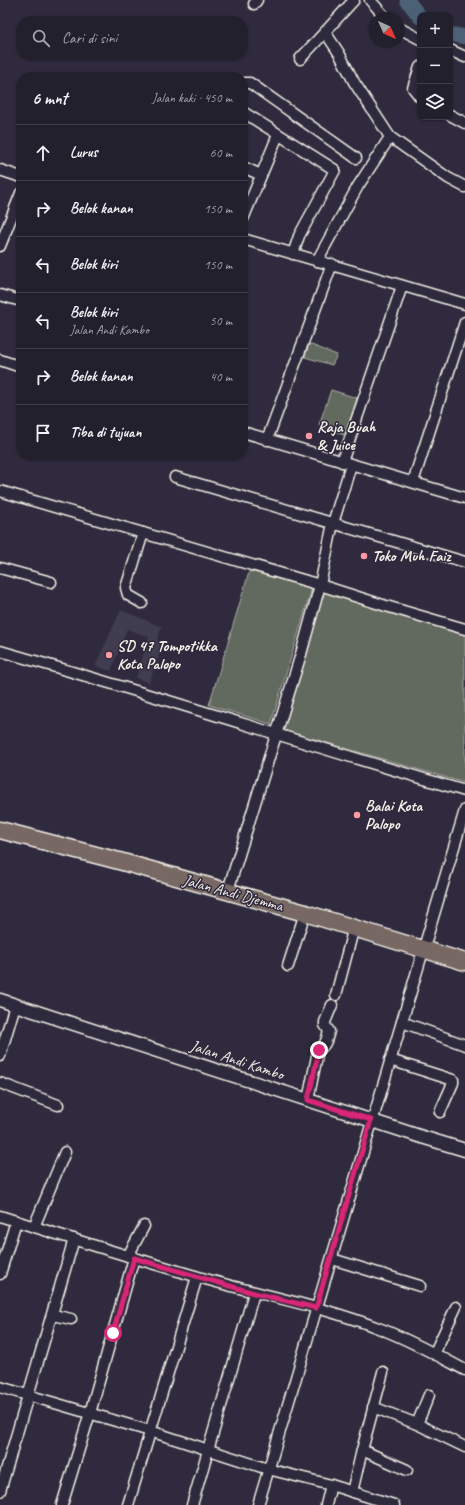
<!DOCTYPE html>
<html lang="id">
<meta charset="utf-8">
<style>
:root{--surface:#23202e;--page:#2f2d3a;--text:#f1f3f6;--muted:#a3a3aa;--line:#403e4a}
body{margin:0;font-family:Caveat,sans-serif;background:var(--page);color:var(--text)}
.controls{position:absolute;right:12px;top:12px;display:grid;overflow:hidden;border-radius:8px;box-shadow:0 1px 3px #0004}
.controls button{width:36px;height:36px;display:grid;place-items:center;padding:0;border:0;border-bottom:1px solid var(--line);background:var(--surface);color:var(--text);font:20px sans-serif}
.compass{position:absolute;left:369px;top:12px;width:36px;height:36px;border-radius:50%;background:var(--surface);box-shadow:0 1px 3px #0004;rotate:135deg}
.stop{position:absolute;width:12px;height:12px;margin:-9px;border:3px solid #db2777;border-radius:50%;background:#fff}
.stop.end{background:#db2777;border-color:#fff;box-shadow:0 1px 4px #0008}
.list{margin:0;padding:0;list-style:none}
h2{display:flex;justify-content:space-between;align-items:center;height:52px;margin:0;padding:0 16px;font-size:17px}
h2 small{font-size:13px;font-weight:400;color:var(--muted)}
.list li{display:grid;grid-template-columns:26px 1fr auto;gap:12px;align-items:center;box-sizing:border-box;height:56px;padding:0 16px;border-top:1px solid var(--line)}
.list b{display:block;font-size:15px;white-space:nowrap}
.list p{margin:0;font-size:13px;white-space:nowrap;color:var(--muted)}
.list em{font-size:13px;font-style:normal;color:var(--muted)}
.icon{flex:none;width:22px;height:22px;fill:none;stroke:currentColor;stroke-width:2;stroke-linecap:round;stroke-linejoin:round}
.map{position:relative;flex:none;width:465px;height:1505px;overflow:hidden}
.search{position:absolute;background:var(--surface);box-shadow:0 1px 3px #0004;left:16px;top:16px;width:232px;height:44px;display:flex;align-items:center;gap:10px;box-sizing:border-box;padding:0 14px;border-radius:16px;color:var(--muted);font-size:15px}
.panel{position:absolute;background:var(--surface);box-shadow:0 1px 3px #0004;left:16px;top:72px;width:232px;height:388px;border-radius:16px}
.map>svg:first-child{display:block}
</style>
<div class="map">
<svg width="465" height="1505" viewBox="0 0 465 1505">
<rect width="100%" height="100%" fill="#2f2a3d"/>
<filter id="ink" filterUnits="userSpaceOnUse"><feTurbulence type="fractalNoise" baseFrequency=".025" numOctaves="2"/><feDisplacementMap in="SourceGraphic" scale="8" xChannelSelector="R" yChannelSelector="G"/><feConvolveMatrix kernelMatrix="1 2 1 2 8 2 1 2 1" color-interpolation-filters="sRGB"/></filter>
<g filter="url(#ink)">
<polygon fill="#403c51" points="121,610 162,627 157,640 163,644 149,683 136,678 149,637 127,629 111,671 95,666"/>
<g fill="#626a5e" stroke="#abaea3">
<polygon points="309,344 337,355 332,365 305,357"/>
<polygon points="331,390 357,398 346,436 319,425"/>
<polygon points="250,569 312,588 271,724 209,705"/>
<polygon points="324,592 465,634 465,783 283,730"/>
</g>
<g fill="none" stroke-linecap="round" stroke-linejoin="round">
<g stroke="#4b6276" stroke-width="15">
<polyline points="407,0 420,17"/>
<polyline points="450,34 465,37"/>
</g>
<g stroke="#f4f1e8" stroke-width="13">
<g id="minor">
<polyline points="354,0 325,32 339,53 354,82 390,137 448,178 465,187"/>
<polyline points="370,0 386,18"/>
<polyline points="254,4 257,0"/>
<polyline points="399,28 420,39"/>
<polyline points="450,50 465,57"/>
<polyline points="300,59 325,32"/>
<polyline points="420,67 413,88 420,97"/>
<polyline points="243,84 245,83 250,83 356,158"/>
<polyline points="243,112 335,170 299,236 293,254"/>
<polyline points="450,115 465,123"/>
<polyline points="243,167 261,175"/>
<polyline points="0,170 21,177"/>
<polyline points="243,219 278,135"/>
<polyline points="243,239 465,304"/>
<polyline points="0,246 21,193"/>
<polyline points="317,261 358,186 390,137"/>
<polyline points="0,295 21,301"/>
<polyline points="0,360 21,367"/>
<polyline points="243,432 465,498"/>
<polyline points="267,440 332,264"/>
<polyline points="342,462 402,286"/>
<polyline points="175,477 465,562"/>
<polyline points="413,482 465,322"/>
<polyline points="0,491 320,585 386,606 465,629"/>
<polyline points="0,568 51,582"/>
<polyline points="142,603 128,595 126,588 143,533"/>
<path d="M 0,651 C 156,695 310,746 465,791"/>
<polyline points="229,891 230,884 301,654 320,585 333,523 351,465"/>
<polyline points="288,966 305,913"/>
<polyline points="336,995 354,927"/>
<polyline points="402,1022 465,1045"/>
<polyline points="0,1056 15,1005"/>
<polyline points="390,1060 453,1080 453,1083 440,1112"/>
<polyline points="0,1083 58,1105"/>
<path d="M 308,1100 L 318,1051 C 326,1044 326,1042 329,1031 L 325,1025 L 325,1022 L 332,1005"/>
<path d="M 0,1216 C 69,1238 139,1260 209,1280 C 266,1296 325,1307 381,1329 C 410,1340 437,1355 465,1370"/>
<polyline points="34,1227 65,1152"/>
<polyline points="128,1256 144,1226"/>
<polyline points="332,1259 420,1286"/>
<polyline points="0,1274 16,1221"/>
<polyline points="53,1315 71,1319"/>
<polyline points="434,1354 456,1307"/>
<polyline points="383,1372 362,1450 407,1470"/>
<polyline points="0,1387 150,1431 268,1469 331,1485 394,1505"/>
<polyline points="373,1407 417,1424 465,1447"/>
<polyline points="417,1424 429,1395"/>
<polyline points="0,1491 74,1239"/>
<polyline points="352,1492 362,1450"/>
<polyline points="62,1505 90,1413 134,1258"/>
<polyline points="128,1505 197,1277"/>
<polyline points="192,1505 254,1293"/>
<polyline points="258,1505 465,810"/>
<polyline points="326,1505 331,1485"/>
</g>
</g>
<g stroke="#f4f1e8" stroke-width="15">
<polyline id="tertiary" points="0,1000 422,1137 465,1150"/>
</g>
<g stroke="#f4f1e8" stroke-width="19">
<polyline id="trunk" points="0,830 119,861 305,913 465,962"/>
</g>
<use href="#minor" stroke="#2f2a3d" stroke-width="10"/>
<use href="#tertiary" stroke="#2f2a3d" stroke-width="12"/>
<use href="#trunk" stroke="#776864" stroke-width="16"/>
</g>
</g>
<g fill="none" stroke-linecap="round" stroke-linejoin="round" filter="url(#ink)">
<polyline stroke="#db2777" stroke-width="5" points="113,1333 134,1258 254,1293 316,1308 371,1120 308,1100 319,1050"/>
</g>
<g fill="#ff9aa2" stroke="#2f2a3d" stroke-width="1.5">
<circle cx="309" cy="436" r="4"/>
<circle cx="364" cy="556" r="4"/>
<circle cx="109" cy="655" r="4"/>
<circle cx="357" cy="815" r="4"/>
</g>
<g text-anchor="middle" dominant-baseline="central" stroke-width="3" stroke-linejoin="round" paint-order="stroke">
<g font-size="16" font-weight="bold" fill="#f4f1e8" stroke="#2f2a3d" text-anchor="start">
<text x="317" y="427">Raja Buah<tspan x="317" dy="18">&amp; Juice</tspan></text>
<text x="372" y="556">Toko Muh Faiz</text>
<text x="117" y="646">SD 47 Tompotikka<tspan x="117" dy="18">Kota Palopo</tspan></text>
<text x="365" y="806">Balai Kota<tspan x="365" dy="18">Palopo</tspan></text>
</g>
<g font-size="16" fill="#f4f1e8" stroke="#2f2a3d">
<text transform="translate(233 893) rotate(15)">Jalan Andi Djemma</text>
<text transform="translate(237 1060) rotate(18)">Jalan Andi Kambo</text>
</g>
</g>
</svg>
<div class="controls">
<button>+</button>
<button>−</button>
<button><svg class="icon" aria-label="layers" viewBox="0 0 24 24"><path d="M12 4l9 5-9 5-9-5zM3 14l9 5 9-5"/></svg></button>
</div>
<svg class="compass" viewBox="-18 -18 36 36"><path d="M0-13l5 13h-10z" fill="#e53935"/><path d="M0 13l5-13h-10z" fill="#a3a3aa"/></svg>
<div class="stop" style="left:113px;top:1333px"></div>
<div class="stop end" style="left:319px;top:1050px"></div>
<div class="search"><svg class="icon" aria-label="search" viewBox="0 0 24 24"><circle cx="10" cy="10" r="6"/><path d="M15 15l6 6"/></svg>Cari di sini</div>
<section class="panel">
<h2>6 mnt<small>Jalan kaki · 450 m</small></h2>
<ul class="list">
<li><svg class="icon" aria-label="ahead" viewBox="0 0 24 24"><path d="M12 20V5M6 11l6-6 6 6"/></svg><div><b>Lurus</b></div><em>60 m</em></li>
<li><svg class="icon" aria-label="right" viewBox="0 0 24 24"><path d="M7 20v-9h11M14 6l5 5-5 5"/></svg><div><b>Belok kanan</b></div><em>150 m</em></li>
<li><svg class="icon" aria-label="left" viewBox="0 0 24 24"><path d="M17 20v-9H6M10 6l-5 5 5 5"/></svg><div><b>Belok kiri</b></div><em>150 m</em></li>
<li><svg class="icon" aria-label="left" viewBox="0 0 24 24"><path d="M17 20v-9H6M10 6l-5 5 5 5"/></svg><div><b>Belok kiri</b><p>Jalan Andi Kambo</p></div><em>50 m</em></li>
<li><svg class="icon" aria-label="right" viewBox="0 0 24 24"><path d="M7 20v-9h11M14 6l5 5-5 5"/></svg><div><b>Belok kanan</b></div><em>40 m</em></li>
<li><svg class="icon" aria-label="arrive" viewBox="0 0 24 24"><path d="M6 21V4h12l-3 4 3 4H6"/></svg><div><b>Tiba di tujuan</b></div></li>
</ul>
</section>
</div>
